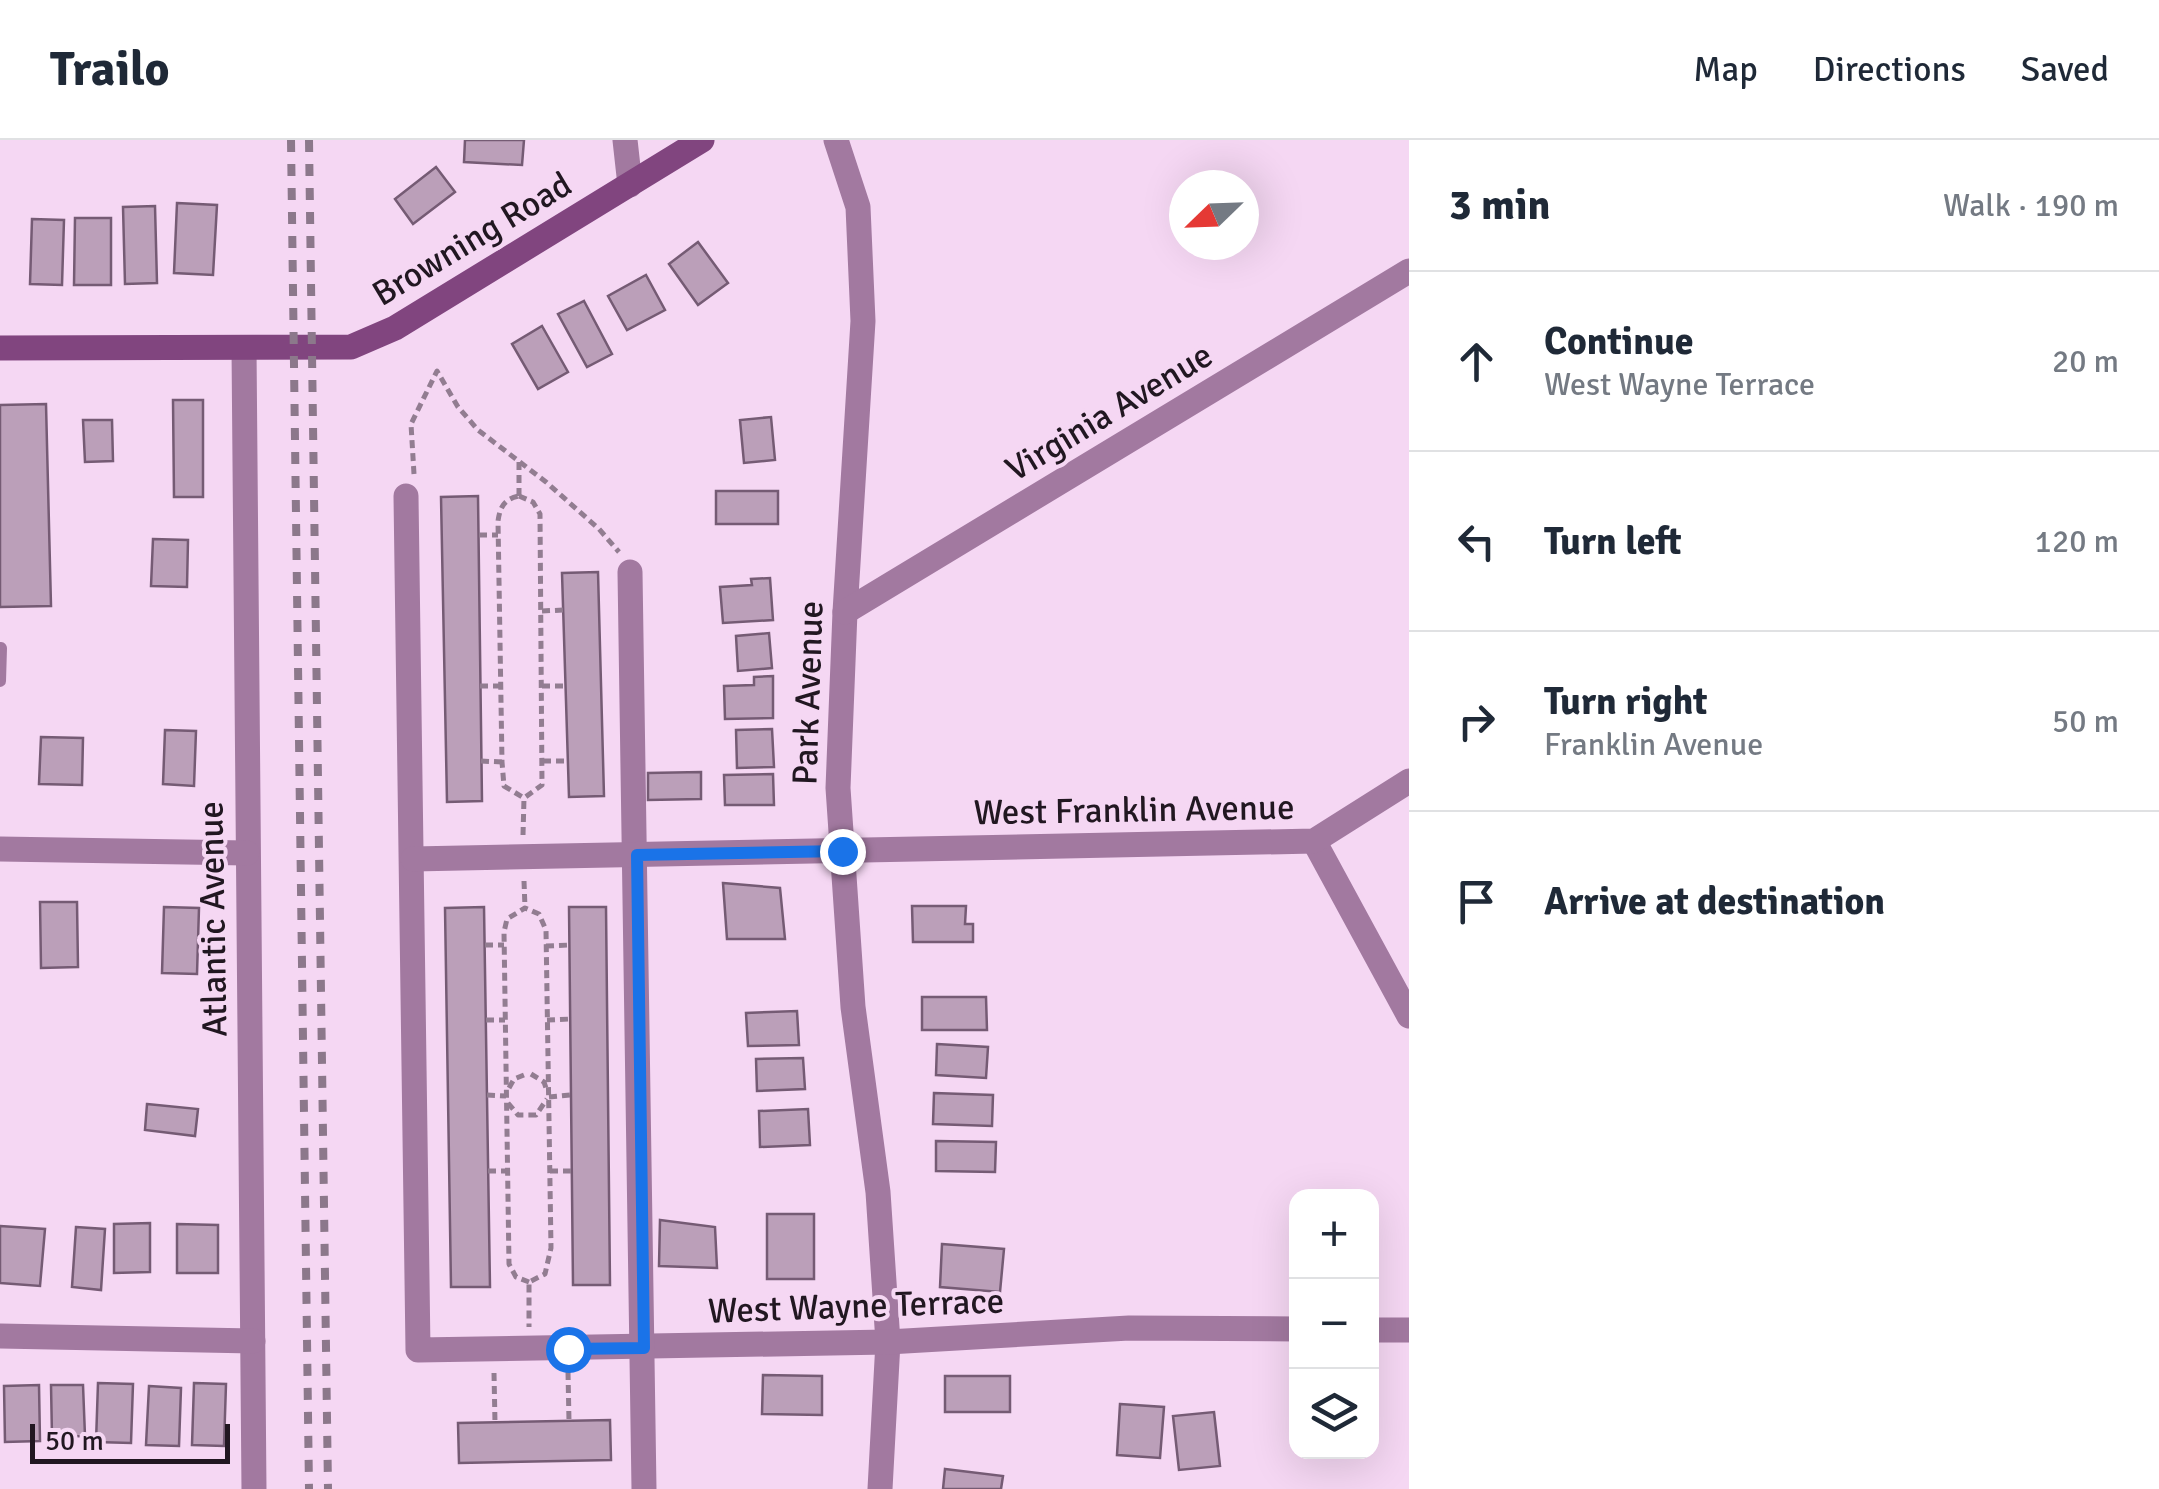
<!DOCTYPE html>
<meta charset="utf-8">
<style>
:root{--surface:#fff;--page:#f6f6f7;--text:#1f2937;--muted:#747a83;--line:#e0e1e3}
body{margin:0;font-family:Signika,sans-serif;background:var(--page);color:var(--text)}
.controls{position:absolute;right:30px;bottom:30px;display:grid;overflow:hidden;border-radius:20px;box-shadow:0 10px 40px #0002}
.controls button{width:90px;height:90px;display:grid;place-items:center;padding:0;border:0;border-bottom:2px solid var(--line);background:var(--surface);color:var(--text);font:50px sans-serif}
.compass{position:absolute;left:1169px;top:30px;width:90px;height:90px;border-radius:50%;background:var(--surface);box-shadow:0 10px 40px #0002;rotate:247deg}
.scale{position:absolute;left:30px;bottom:25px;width:200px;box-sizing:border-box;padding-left:10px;border:5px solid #211721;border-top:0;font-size:28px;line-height:35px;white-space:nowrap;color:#211721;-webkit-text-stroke:8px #f5d7f3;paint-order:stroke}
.stop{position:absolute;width:30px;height:30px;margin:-22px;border:8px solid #1a73e8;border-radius:50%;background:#fff}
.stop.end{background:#1a73e8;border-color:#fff;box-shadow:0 2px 10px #0008}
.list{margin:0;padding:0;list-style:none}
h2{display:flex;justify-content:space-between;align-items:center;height:130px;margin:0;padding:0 40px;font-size:42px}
h2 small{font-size:32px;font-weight:400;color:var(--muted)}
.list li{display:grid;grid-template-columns:65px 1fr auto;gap:30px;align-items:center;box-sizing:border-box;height:180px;padding:0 40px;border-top:2px solid var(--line)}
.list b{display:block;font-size:38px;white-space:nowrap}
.list p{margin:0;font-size:32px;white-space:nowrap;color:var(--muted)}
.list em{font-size:32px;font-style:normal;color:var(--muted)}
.icon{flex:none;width:55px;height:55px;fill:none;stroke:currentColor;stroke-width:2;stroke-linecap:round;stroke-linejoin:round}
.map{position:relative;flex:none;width:1409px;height:1349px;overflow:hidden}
header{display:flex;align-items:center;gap:60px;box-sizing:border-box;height:140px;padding:0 50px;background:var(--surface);border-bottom:2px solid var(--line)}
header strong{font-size:48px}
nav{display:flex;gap:55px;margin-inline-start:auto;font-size:35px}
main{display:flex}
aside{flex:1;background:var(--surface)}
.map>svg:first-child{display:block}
</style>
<header>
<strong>Trailo</strong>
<nav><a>Map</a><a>Directions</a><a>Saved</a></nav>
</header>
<main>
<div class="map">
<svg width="1409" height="1349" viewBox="0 0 1409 1349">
<rect width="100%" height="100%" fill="#f5d7f3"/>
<g fill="#bb9fb9" stroke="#755b74" stroke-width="2.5">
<polygon points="465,0 524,0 522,25 464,22"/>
<polygon points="436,27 455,52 413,84 395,59"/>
<polygon points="177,63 217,65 213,135 174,133"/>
<polygon points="155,66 157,143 125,144 123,67"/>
<polygon points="75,78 111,78 111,145 74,145"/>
<polygon points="32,79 64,80 62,145 30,144"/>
<polygon points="698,102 728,143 698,165 669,124"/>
<polygon points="646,135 665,170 627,190 608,156"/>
<polygon points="584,161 612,214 587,227 558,174"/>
<polygon points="542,186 568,232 538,249 512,204"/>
<polygon points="173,260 203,260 203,357 174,357"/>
<polygon points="46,264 51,466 0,467 0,265"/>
<polygon points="771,277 775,320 744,323 740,280"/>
<polygon points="83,280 112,280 113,321 85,322"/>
<rect x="716" y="351" width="62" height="33"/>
<polygon points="478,356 482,661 447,662 441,357"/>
<polygon points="153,399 188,400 187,447 151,446"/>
<polygon points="598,432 604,656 569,657 562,433"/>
<polygon points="770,438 773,480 723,483 720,447 752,445 751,439"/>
<polygon points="769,493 772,528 738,531 736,496"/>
<polygon points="773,536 773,578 725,579 724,546 754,545 754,537"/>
<polygon points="772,589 774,627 737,628 736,590"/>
<polygon points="165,590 196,591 194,646 163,644"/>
<polygon points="41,597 83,598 82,645 39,644"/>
<polygon points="701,632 701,659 648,660 648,633"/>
<polygon points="773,634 774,665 725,665 724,635"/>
<polygon points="723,743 780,748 785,799 727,799"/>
<polygon points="40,762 77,762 78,827 41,828"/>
<polygon points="912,766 966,766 965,784 973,784 973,802 913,802"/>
<polygon points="164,767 199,768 197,834 162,833"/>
<polygon points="484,767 490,1147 451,1147 445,768"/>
<polygon points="569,767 606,767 610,1145 573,1145"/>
<polygon points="922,857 986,857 987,890 922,890"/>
<polygon points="797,871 799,905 748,906 746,873"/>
<polygon points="937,904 988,907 986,938 936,935"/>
<polygon points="803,918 805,949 757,951 756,919"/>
<polygon points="934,953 993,955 992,986 933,984"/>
<polygon points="147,964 198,969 195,996 145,990"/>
<polygon points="808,969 810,1005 760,1007 759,971"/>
<polygon points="936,1001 996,1002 995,1032 936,1031"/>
<rect x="767" y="1074" width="47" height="65"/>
<polygon points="660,1080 715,1087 717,1128 659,1126"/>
<polygon points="150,1083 150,1132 114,1133 114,1084"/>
<polygon points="177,1084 218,1085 218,1133 177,1133"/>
<polygon points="0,1086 45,1089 40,1146 0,1143"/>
<polygon points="76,1087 105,1089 101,1150 72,1147"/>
<polygon points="942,1104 1004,1109 1000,1152 940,1147"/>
<polygon points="763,1235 822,1236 822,1275 762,1274"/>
<rect x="945" y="1236" width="65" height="36"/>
<polygon points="98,1243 133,1244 131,1303 96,1302"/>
<polygon points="194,1243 226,1244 224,1306 192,1305"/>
<polygon points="39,1245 40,1301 5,1302 4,1246"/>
<polygon points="51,1245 83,1245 85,1296 52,1297"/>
<polygon points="149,1246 181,1248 179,1306 146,1305"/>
<polygon points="1120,1264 1164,1267 1160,1318 1117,1315"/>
<polygon points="1214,1272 1220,1326 1179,1330 1173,1276"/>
<polygon points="610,1280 611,1320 459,1323 458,1283"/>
<polygon points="945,1329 1003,1336 1001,1349 943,1349"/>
</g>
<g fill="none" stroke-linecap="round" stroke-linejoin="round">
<g stroke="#927d91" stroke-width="5" stroke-dasharray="8 5" stroke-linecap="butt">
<polyline points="519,322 519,356"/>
<polyline points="414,334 411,284 437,231 458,267 478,290 546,342 599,389 619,412"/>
<path d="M 519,356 L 533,362 L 540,374 L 542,645 L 524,658 L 504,646 L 502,622 L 498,381 C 500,367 504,359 519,356 Z"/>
<polyline points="479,395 498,395"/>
<polyline points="542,471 563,470"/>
<polyline points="480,546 501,546"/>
<polyline points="542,546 566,546"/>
<polyline points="481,621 502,622"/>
<polyline points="543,621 568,621"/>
<polyline points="523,695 524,658"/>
<polyline points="524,741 525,768"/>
<polyline points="485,805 504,805"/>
<polyline points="546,806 570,805"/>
<polyline points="486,880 505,880"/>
<polyline points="547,880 571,879"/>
<polyline points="531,934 544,942 546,948"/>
<polyline points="509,948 514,939 524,935"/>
<polyline points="487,955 506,956"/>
<polyline points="549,957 571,955"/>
<polyline points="508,963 518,975 536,975 547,959"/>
<polyline points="488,1031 508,1031"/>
<polyline points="550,1031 572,1031"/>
<polyline points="529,1142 516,1137 509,1124 504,792 507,779 525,768 539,774 546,790 551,1108 545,1134 529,1142 529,1187"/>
<polyline points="568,1232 569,1281"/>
<polyline points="494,1233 495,1283"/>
</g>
<polyline stroke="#a279a0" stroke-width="12" points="0,541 1,508"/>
<g stroke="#a279a0" stroke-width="25">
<polyline points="625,0 630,45"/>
<polyline points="836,0 858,67 863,181 845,472 838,648 853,867 878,1052 888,1202 880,1349"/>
<polyline points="244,208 254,1349"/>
<polyline points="406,356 418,1210 888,1202 1129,1188 1296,1189"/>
<polyline points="630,432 644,1349"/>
<polyline points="845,472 1409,131"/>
<polyline points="1314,701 1409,876"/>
<polyline points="0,709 247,713"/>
<polyline points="413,719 1314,701 1409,641"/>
<polyline points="1372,1190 1409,1190"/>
<polyline points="0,1196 253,1201"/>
</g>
<polyline stroke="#81457f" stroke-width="25" points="0,208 351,207 395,188 702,0"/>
<g stroke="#8c788b" stroke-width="8" stroke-dasharray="12 12" stroke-linecap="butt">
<polyline points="291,0 309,1349"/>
<polyline points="309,0 328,1349"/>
</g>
</g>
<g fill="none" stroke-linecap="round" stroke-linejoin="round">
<polyline stroke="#1a73e8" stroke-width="12" points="568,1209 644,1208 637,715 842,711"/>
</g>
<g text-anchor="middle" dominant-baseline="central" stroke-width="8" stroke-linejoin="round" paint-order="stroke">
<g font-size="35" fill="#211721" stroke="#f5d7f3">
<text transform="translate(472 99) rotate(-31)">Browning Road</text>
<text transform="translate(1109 272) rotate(-31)">Virginia Avenue</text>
<text transform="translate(808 553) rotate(-88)">Park Avenue</text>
<text transform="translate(1134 670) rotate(-1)">West Franklin Avenue</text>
<text transform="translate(213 779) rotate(-91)">Atlantic Avenue</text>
<text transform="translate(856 1166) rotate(-2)">West Wayne Terrace</text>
</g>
</g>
</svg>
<div class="controls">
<button>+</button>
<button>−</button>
<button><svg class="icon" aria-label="layers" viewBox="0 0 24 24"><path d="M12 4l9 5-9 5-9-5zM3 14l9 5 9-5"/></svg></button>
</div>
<svg class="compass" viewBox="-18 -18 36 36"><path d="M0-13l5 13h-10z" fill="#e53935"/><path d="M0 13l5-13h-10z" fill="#747a83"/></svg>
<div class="scale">50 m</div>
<div class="stop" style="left:568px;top:1209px"></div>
<div class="stop end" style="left:842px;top:711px"></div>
</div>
<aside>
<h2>3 min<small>Walk · 190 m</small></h2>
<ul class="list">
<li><svg class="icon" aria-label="ahead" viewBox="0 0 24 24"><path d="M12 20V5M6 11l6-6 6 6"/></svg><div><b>Continue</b><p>West Wayne Terrace</p></div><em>20 m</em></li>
<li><svg class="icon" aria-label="left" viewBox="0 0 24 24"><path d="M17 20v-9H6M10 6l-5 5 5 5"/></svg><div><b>Turn left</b></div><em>120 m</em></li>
<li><svg class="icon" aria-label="right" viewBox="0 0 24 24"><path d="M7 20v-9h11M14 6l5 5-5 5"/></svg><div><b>Turn right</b><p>Franklin Avenue</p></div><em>50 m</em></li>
<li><svg class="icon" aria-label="arrive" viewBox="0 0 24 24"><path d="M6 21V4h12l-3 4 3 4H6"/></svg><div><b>Arrive at destination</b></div></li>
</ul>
</aside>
</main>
